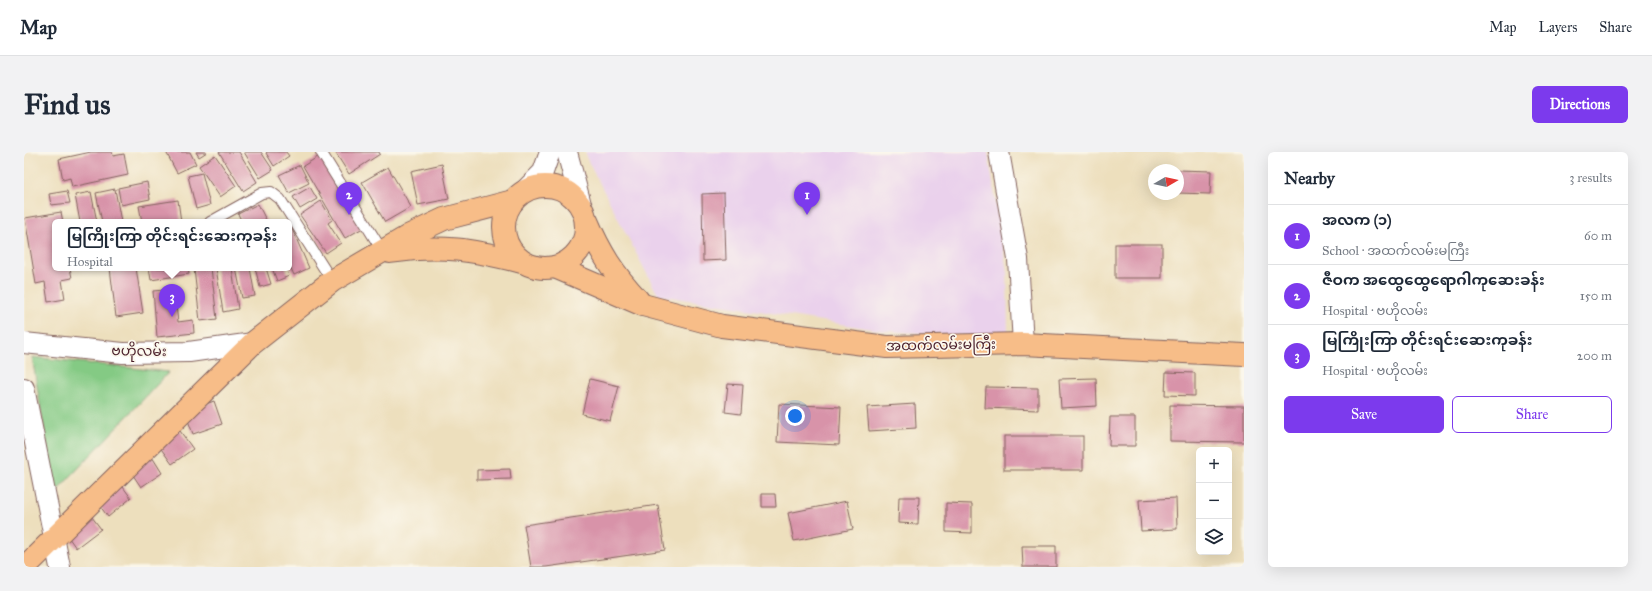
<!DOCTYPE html>
<meta charset="utf-8">
<style>
:root{--surface:#fff;--page:#f2f2f3;--text:#1f2937;--muted:#747a83;--line:#e0e1e3;--accent:#7c3aed}
body{margin:0;font-family:"IM FELL Great Primer","Noto Sans Myanmar",serif;background:var(--page);color:var(--text)}
.controls{position:absolute;right:12px;bottom:12px;display:grid;overflow:hidden;border-radius:6px;box-shadow:0 4px 16px #0002}
.controls button{width:36px;height:36px;display:grid;place-items:center;padding:0;border:0;border-bottom:1px solid var(--line);background:var(--surface);color:var(--text);font:20px sans-serif}
.compass{position:absolute;left:1124px;top:12px;width:36px;height:36px;border-radius:50%;background:var(--surface);box-shadow:0 4px 16px #0002;rotate:81deg}
.you{position:absolute;left:771px;top:264px;width:14px;height:14px;margin:-10px;border:3px solid #fff;border-radius:50%;background:#1a73e8;box-shadow:0 0 0 6px #1a73e833}
.badge{display:grid;place-items:center;width:26px;height:26px;border-radius:50%;background:var(--accent);color:#fff;font-size:13px;font-weight:700}
.pin{position:absolute;translate:-50% -33px;filter:drop-shadow(0 1px 2px #0008)}
.pin::after{content:'';position:absolute;top:21px;width:14px;height:12px;background:inherit;clip-path:polygon(0 0,100% 0,50% 100%)}
.popup{position:absolute;left:28px;top:67px;width:240px;height:52px;box-sizing:border-box;display:grid;place-content:center;border-radius:6px;background:var(--surface);filter:drop-shadow(0 1px 3px #0005);font-size:13px;white-space:nowrap;color:var(--muted)}
.popup b{font-size:15px;color:var(--text)}
.popup::after{content:'';position:absolute;left:50%;top:100%;margin-left:-8px;border:8px solid transparent;border-top-color:var(--surface)}
.list{margin:0;padding:0;list-style:none}
h2{display:flex;justify-content:space-between;align-items:center;height:52px;margin:0;padding:0 16px;font-size:17px}
h2 small{font-size:13px;font-weight:400;color:var(--muted)}
.list li{display:grid;grid-template-columns:26px 1fr auto;gap:12px;align-items:center;box-sizing:border-box;height:60px;padding:0 16px;border-top:1px solid var(--line)}
.list b{display:block;font-size:15px;white-space:nowrap}
.list p{margin:0;font-size:13px;white-space:nowrap;color:var(--muted)}
.list em{font-size:13px;font-style:normal;color:var(--muted)}
.actions{display:flex;gap:8px;padding:12px 16px}
.actions a{flex:1;padding:9px 0;border:1px solid var(--accent);border-radius:6px;text-align:center;font-size:14px;color:var(--accent)}
.actions .main{background:var(--accent);color:#fff}
.icon{flex:none;width:22px;height:22px;fill:none;stroke:currentColor;stroke-width:2;stroke-linecap:round;stroke-linejoin:round}
.map{position:relative;flex:none;width:1220px;height:415px;overflow:hidden;border-radius:6px}
header{display:flex;align-items:center;gap:24px;box-sizing:border-box;height:56px;padding:0 20px;background:var(--surface);border-bottom:1px solid var(--line)}
header strong{font-size:19px}
nav{display:flex;gap:22px;margin-inline-start:auto;font-size:14px}
.intro{display:flex;align-items:center;justify-content:space-between;box-sizing:border-box;height:96px;padding:0 24px}
h1{margin:0;font-size:28px}
.button{padding:10px 18px;border-radius:6px;background:var(--accent);color:#fff;font-size:14px;font-weight:700}
main{display:flex;gap:24px;padding:0 24px}
aside{flex:1;background:var(--surface);border-radius:6px;box-shadow:0 4px 16px #0002}
.map>svg:first-child{display:block}
</style>
<header>
<strong>Map</strong>
<nav><a>Map</a><a>Layers</a><a>Share</a></nav>
</header>
<div class="intro"><h1>Find us</h1><a class="button">Directions</a></div>
<main>
<div class="map">
<svg width="1220" height="415" viewBox="0 0 1220 415">
<rect width="100%" height="100%" fill="#fbf7ec"/>
<filter id="ink" filterUnits="userSpaceOnUse"><feTurbulence type="fractalNoise" baseFrequency=".025" numOctaves="2"/><feDisplacementMap in="SourceGraphic" scale="8" xChannelSelector="R" yChannelSelector="G"/><feConvolveMatrix kernelMatrix="1 2 1 2 8 2 1 2 1" color-interpolation-filters="sRGB"/></filter>
<filter id="wash" filterUnits="userSpaceOnUse"><feTurbulence type="fractalNoise" baseFrequency=".012" numOctaves="4" result="noise"/><feDisplacementMap in="SourceGraphic" scale="16" xChannelSelector="R" yChannelSelector="G"/><feGaussianBlur stdDeviation="0.9" result="paint"/><feColorMatrix in="noise" values="0 0 0 0 0 0 0 0 0 0 0 0 0 0 0 0 0 1.4 0 .05"/><feComposite in="paint" operator="in"/></filter>
<g filter="url(#wash)">
<rect width="100%" height="100%" fill="#eddfbd"/>
<polygon fill="#ead1ec" points="562,0 964,0 983,121 984,186 861,179 634,143 562,5"/>
<polygon fill="#84ca84" stroke="#677458" points="8,205 145,220 31,341"/>
<g id="blocks">
<g fill="#d893a9">
<polygon points="67,0 88,0 89,4 100,2 104,23 48,35 46,26 39,28 35,7"/>
<polygon points="142,0 166,0 172,12 153,21"/>
<polygon points="172,0 183,0 175,5"/>
<polygon points="195,0 215,0 233,30 219,39"/>
<polygon points="220,0 237,0 249,18 236,26"/>
<polygon points="243,0 262,0 265,4 250,14 242,1"/>
<polygon points="311,0 355,0 356,2 325,22"/>
<polygon points="191,3 212,34 196,45 175,14"/>
<polygon points="297,3 339,76 321,86 279,14"/>
<polygon points="418,12 425,47 394,53 387,19"/>
<polygon points="276,13 285,31 265,41 255,23"/>
<polygon points="364,15 387,55 361,70 338,30"/>
<polygon points="1154,18 1187,19 1186,42 1154,41"/>
<polygon points="178,21 186,53 172,57 164,24"/>
<polygon points="123,30 126,47 97,53 94,36"/>
<polygon points="286,35 293,47 276,57 269,45"/>
<polygon points="91,37 97,70 78,70 72,41"/>
<polygon points="43,39 46,51 27,53 25,42"/>
<polygon points="67,40 73,70 56,70 51,43"/>
<polygon points="700,41 702,108 679,109 678,42"/>
<polygon points="154,48 157,70 118,70 115,54"/>
<polygon points="297,49 308,68 304,71 317,91 302,101 276,63"/>
<polygon points="234,52 243,70 218,70 214,62"/>
<polygon points="37,60 39,70 31,70 31,116 46,116 48,126 38,128 41,147 24,150 21,130 12,132 1,66"/>
<polygon points="265,70 285,116 270,123 265,112"/>
<rect x="1091" y="92" width="47" height="34"/>
<polygon points="86,116 112,116 119,161 92,165"/>
<polygon points="125,116 164,116 165,122 127,128"/>
<polygon points="187,116 193,167 176,169 170,117"/>
<polygon points="192,116 208,116 214,157 199,160"/>
<polygon points="212,116 226,116 231,144 218,146"/>
<polygon points="231,116 242,116 247,132 236,135"/>
<polygon points="248,116 262,116 265,124 253,129"/>
<polygon points="150,137 154,170 169,168 170,181 133,185 129,139"/>
<polygon points="1142,220 1171,221 1171,244 1141,243"/>
<polygon points="1072,226 1073,254 1037,256 1035,227"/>
<polygon points="566,227 595,234 586,269 558,262"/>
<polygon points="704,232 719,233 717,262 701,260"/>
<polygon points="962,235 1014,236 1014,258 961,256"/>
<polygon points="190,249 198,272 169,282 161,260"/>
<polygon points="755,252 817,255 815,293 753,290"/>
<polygon points="891,252 892,276 845,279 843,255"/>
<polygon points="1146,253 1220,254 1220,290 1146,289"/>
<polygon points="1086,265 1111,265 1111,294 1085,294"/>
<polygon points="151,272 169,297 148,312 130,287"/>
<rect x="980" y="284" width="79" height="34"/>
<polygon points="125,300 138,321 117,335 103,314"/>
<polygon points="486,317 487,327 453,328 453,318"/>
<polygon points="94,328 107,346 84,365 71,347"/>
<polygon points="738,342 751,342 752,355 738,355"/>
<polygon points="875,345 895,345 894,372 874,371"/>
<polygon points="1152,346 1153,377 1117,379 1115,348"/>
<polygon points="823,349 829,377 770,389 764,361"/>
<polygon points="922,351 948,352 948,381 922,380"/>
<polygon points="634,353 641,398 522,415 507,415 500,373"/>
<polygon points="65,361 77,377 52,396 40,379"/>
<polygon points="998,394 1032,394 1032,415 999,415"/>
</g>
</g>
</g>
<g filter="url(#ink)">
<use href="#blocks" fill-opacity="0" stroke="#83625e" stroke-width="1"/>
<g fill="none" stroke-linecap="round" stroke-linejoin="round">
<g stroke="#83625e" stroke-width="12">
<g id="lane">
<polyline points="297,0 359,100"/>
<polyline points="186,70 238,41 247,40 256,47 308,129"/>
</g>
</g>
<g stroke="#83625e" stroke-width="22">
<g id="street">
<polyline points="543,0 558,56"/>
<polyline points="975,0 994,107 999,192"/>
<polyline points="499,40 519,20 526,0"/>
<polyline points="0,191 99,201 165,200 229,191"/>
<polyline points="0,236 36,415"/>
</g>
</g>
<g stroke="#83625e" stroke-width="24">
<g id="primary">
<circle cx="521" cy="75" r="41"/>
<path d="M 563,69 C 576,100 590,122 614,148"/>
<path d="M 366,100 C 418,92 449,98 498,110"/>
<polyline points="533,116 619,153 698,174 863,195 999,192 1220,203"/>
<polyline points="1,415 229,191 308,129 386,83 420,67 489,49"/>
</g>
</g>
<use href="#lane" stroke="#fff" stroke-width="10"/>
<use href="#street" stroke="#fff" stroke-width="20"/>
<use href="#primary" stroke="#f7bd88" stroke-width="22"/>
</g>
</g>
<g text-anchor="middle" dominant-baseline="central" stroke-width="3.5" stroke-linejoin="round" paint-order="stroke">
<g font-size="14" fill="#4a1f2b" stroke="#fbf7ec">
<text transform="translate(917 193) rotate(-1)">အထက်လမ်းမကြီး</text>
<text transform="translate(115 199) rotate(1)">ဗဟိုလမ်း</text>
</g>
</g>
</svg>
<div class="controls">
<button>+</button>
<button>−</button>
<button><svg class="icon" aria-label="layers" viewBox="0 0 24 24"><path d="M12 4l9 5-9 5-9-5zM3 14l9 5 9-5"/></svg></button>
</div>
<svg class="compass" viewBox="-18 -18 36 36"><path d="M0-13l5 13h-10z" fill="#e53935"/><path d="M0 13l5-13h-10z" fill="#747a83"/></svg>
<div class="you"></div>
<div class="pin badge" style="left:783px;top:63px">1</div>
<div class="pin badge" style="left:325px;top:63px">2</div>
<div class="pin badge" style="left:148px;top:165px">3</div>
<div class="popup"><b>မြကြိုးကြာ တိုင်းရင်းဆေးကုခန်း</b>Hospital</div>
</div>
<aside>
<h2>Nearby<small>3 results</small></h2>
<ul class="list">
<li><span class="badge">1</span><div><b>အလက (၁)</b><p>School · အထက်လမ်းမကြီး</p></div><em>60 m</em></li>
<li><span class="badge">2</span><div><b>ဇီဝက အထွေထွေရောဂါကုဆေးခန်း</b><p>Hospital · ဗဟိုလမ်း</p></div><em>150 m</em></li>
<li><span class="badge">3</span><div><b>မြကြိုးကြာ တိုင်းရင်းဆေးကုခန်း</b><p>Hospital · ဗဟိုလမ်း</p></div><em>200 m</em></li>
</ul>
<div class="actions"><a class="main">Save</a><a>Share</a></div>
</aside>
</main>
